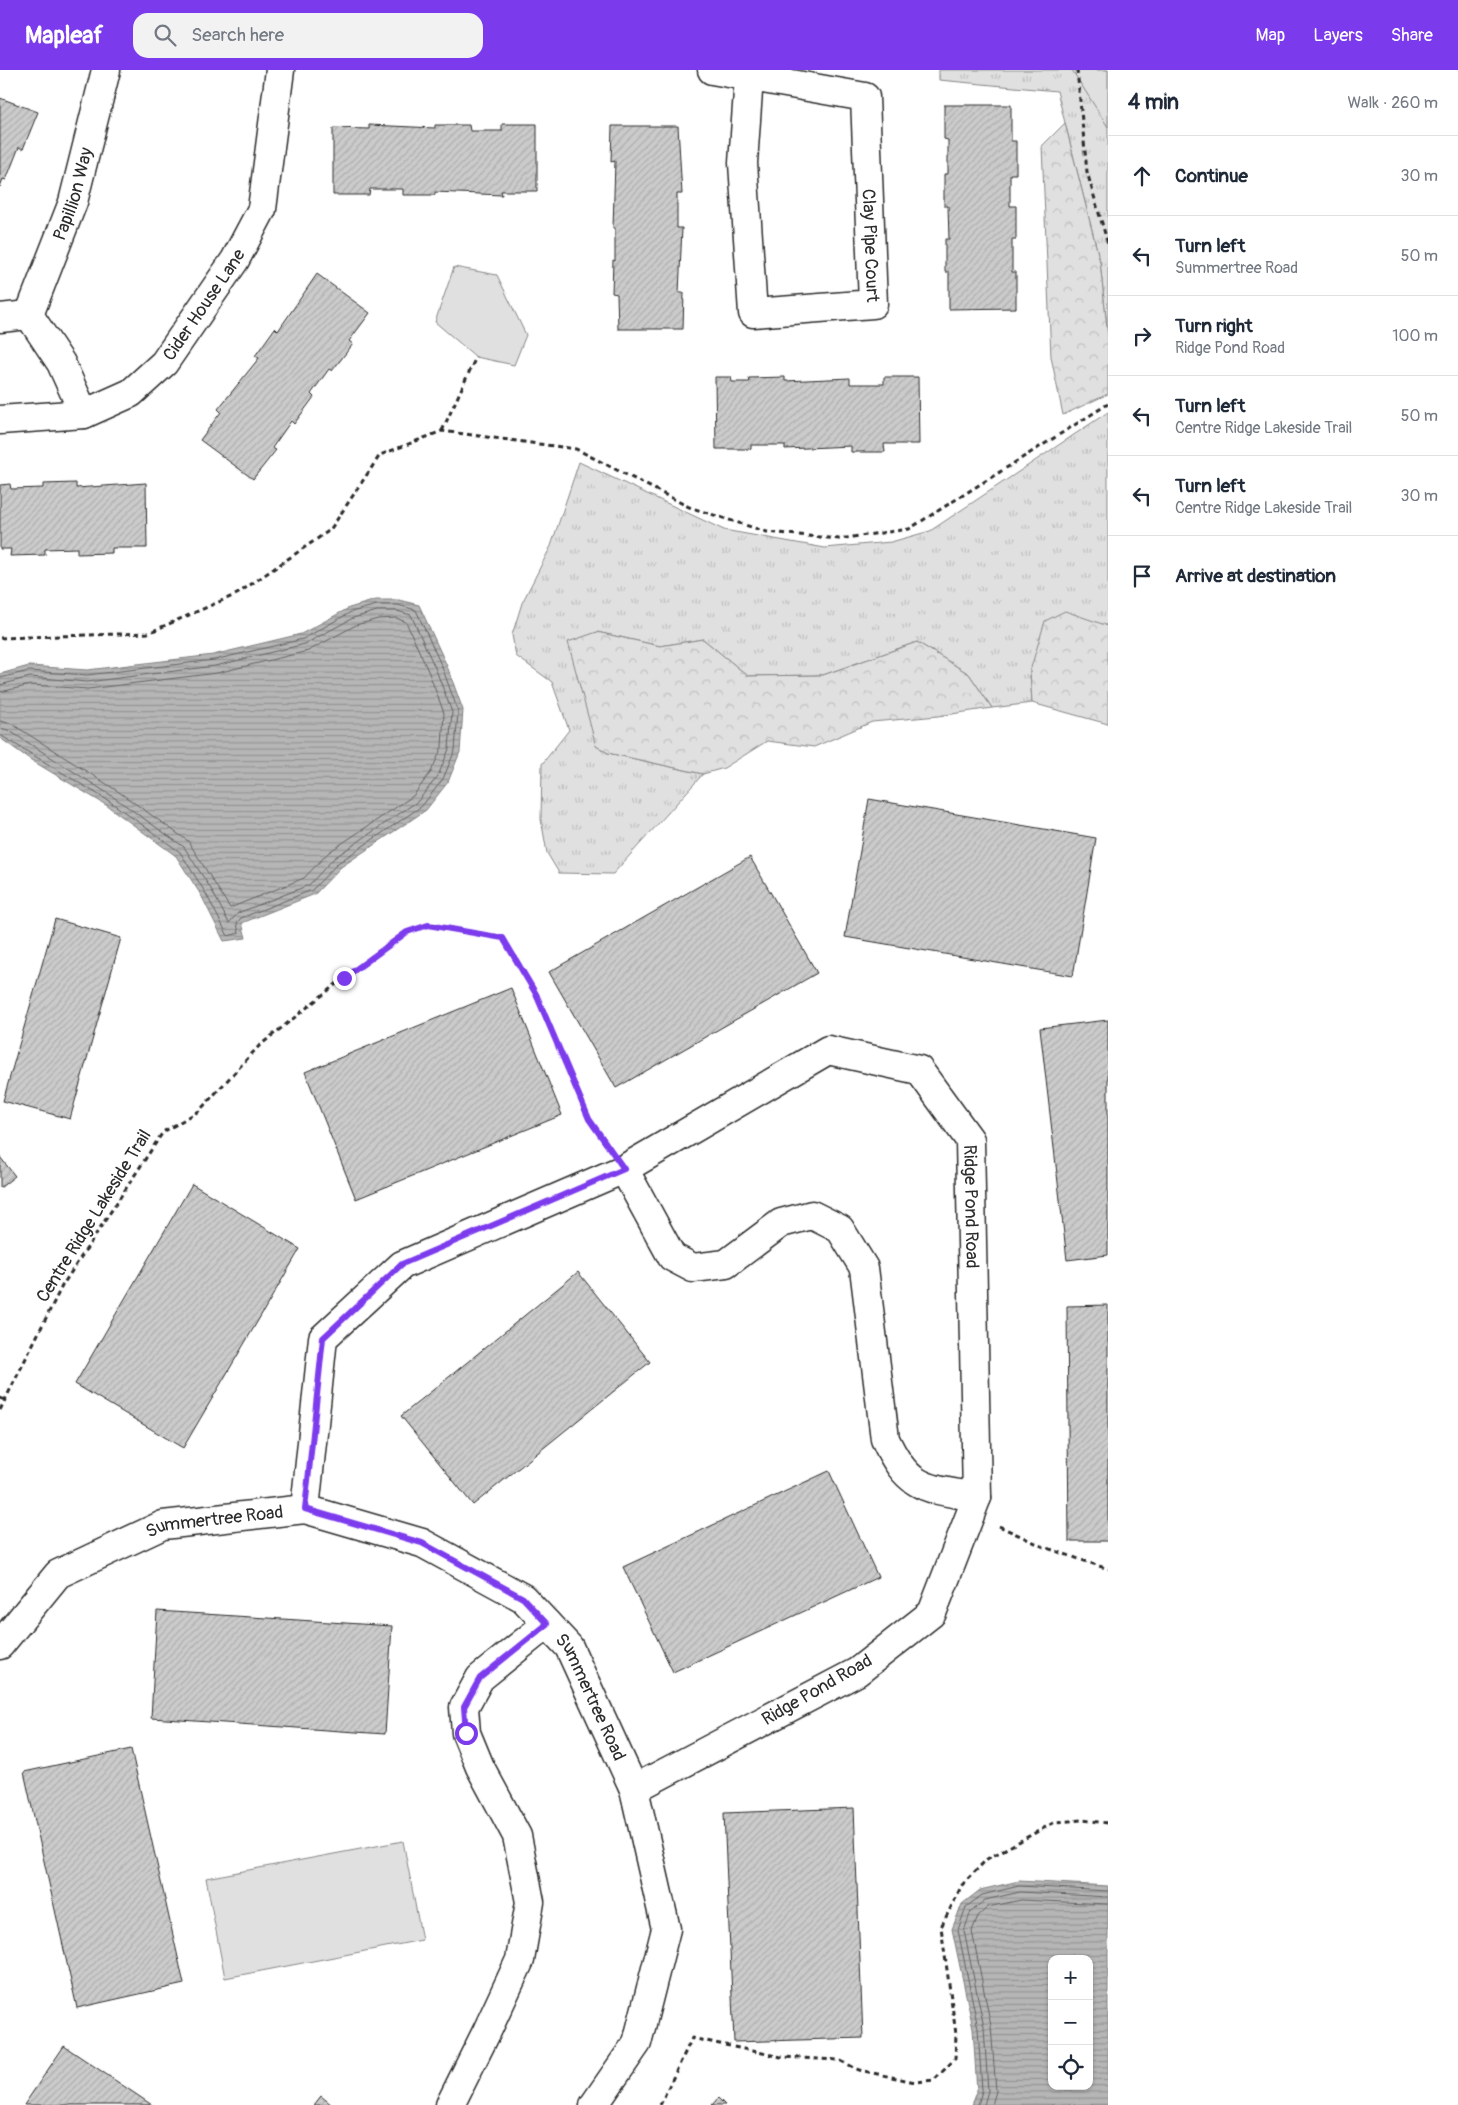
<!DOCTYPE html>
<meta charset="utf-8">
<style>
:root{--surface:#fff;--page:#f2f2f3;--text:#1f2937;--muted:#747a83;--line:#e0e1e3;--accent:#7c3aed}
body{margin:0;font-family:Pangolin,sans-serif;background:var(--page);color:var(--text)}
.controls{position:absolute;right:15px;bottom:15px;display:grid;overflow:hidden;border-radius:10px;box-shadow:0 1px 4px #0004}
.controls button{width:45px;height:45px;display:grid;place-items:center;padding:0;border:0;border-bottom:1px solid var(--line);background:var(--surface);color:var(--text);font:25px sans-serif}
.stop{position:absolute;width:15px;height:15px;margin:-11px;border:4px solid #7c3aed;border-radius:50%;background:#fff}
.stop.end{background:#7c3aed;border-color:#fff;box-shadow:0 1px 5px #0008}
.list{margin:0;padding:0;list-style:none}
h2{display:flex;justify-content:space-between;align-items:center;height:65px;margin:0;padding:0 20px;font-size:21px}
h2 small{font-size:16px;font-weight:400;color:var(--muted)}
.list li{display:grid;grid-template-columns:32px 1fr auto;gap:15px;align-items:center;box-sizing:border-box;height:80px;padding:0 20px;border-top:1px solid var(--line)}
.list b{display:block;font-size:19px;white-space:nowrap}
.list p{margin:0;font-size:16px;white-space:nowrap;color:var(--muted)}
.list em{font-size:16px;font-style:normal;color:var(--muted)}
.icon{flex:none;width:28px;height:28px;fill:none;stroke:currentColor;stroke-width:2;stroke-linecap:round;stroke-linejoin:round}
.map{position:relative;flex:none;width:1108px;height:2035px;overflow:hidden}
header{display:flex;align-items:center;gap:30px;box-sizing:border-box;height:70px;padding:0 25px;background:var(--accent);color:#fff}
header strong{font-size:24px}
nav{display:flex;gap:28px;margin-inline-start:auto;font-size:18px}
.search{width:350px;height:45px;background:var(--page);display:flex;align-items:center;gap:12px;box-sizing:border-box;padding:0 18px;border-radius:15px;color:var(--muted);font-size:19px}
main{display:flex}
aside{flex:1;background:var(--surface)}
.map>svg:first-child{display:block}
</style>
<header>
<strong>Mapleaf</strong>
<div class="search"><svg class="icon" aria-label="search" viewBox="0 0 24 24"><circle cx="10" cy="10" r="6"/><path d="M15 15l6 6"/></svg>Search here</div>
<nav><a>Map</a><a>Layers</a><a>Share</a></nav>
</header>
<main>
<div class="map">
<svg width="1108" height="2035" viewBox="0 0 1108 2035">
<defs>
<pattern id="grass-tufts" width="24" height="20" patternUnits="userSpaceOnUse" patternTransform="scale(1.25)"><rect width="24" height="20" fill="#e0e0e0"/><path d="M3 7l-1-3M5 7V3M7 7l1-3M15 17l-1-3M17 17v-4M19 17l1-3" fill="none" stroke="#c0c0c0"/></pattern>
<pattern id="forest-crowns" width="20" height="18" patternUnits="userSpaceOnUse" patternTransform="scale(1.25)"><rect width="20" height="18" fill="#e0e0e0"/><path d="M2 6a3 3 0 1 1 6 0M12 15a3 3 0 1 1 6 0" fill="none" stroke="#c0c0c0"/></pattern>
<pattern id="water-rules" width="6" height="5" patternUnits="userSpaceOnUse" patternTransform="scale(1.25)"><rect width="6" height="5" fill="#b6b6b6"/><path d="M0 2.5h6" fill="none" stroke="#949494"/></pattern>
<pattern id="building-hatch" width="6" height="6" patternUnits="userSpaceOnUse" patternTransform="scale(1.25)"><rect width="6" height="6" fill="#cbcbcb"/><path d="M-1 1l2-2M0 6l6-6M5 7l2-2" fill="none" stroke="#aeaeae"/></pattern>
</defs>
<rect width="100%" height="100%" fill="#fff"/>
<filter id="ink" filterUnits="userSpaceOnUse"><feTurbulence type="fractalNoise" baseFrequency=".02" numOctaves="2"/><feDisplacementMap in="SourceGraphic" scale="10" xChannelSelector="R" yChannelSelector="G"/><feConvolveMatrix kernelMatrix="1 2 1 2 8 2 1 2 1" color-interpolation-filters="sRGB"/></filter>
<g filter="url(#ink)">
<g fill="url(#grass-tufts)" stroke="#868686">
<polygon points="939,0 1108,0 1108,267 1100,192 1057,21 939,10"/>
<polygon points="1108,342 1108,556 1103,554 1030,601 1032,633 992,638 969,604 917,572 823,605 748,606 703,569 660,576 597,562 596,676 608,683 703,704 613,804 559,803 547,783 541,749 542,694 569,660 552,612 516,586 512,565 522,533 551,476 579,392 724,460 825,478 891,472 930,461"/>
</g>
<g fill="url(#forest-crowns)" stroke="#868686">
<polygon points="1065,53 1100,192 1108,267 1108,324 1063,345 1051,287 1042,76"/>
<polygon points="1065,541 1108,556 1108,654 1032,633 1030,601 1045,551"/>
<polygon points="597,562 660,576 703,569 748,606 823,605 917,572 969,604 992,638 938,646 872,652 814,677 767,671 724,698 703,704 608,683 596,676 568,572"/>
</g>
<g fill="#e0e0e0" stroke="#868686">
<polygon points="1072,0 1108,0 1108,57"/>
<polygon points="454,197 497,205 526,265 514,295 476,287 435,252"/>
<polygon points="403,1771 422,1870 225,1908 206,1808"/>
</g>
<g fill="url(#water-rules)" stroke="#7e7e7e" fill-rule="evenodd">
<polygon points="376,530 399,530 419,535 447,596 463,640 460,682 448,712 426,740 341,797 315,824 242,853 246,868 224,871 201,825 176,786 106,735 31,690 0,668 0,604 29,596 87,600 213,585 301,564 349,538"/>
<path d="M 1019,1811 L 1108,1816 L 1108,2035 L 972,2035 L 977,2022 L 973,1958 L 952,1859 L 962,1834 L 980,1820 ZM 1052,1889 L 1089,1889 L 1089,2016 L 1052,2016 Z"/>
</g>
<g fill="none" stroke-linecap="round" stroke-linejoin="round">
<g stroke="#636363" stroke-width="1">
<polyline points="0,608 29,601 87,605 214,590 303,569 351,542 377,535 398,535 416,540 442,597 458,641 455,680 443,709 422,736 338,793 312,820 241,848 237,853 239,863 228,866 205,822 180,782 109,731 0,665"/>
<polyline points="0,615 30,607 87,612 215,596 305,574 353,548 377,541 397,541 411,545 436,600 452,642 449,679 438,706 418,731 334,788 309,815 238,843 229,853 211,819 184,777 112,726 8,660 0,658"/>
<polyline points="0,622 31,615 88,619 217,603 308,581 356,555 378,549 396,548 406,552 429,603 444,643 442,677 431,702 413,726 329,782 304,808 230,838 188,771 116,720 12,654 0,651"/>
<polyline points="978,2035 982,2021 978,1958 958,1860 966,1837 982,1825 1019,1816 1108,1821"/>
<polyline points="984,2035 988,2021 984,1957 964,1861 971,1841 985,1830 1020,1822 1108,1827"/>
<polyline points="992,2035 996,2021 991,1956 972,1861 978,1846 988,1837 1021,1830 1108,1834"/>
</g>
</g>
<g fill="url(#building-hatch)" stroke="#2b2b2b">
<polygon points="0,28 38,42 23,79 19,77 6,110 3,109 0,117"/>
<polygon points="944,35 1011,35 1011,71 1016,71 1016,104 1010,104 1010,136 1016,136 1016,169 1012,169 1012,202 1016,202 1016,238 949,239 949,202 945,202 945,169 949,169 948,136 944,136 944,104 948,104 948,70 944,69"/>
<polygon points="502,54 537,54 537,121 501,121 502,125 435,122 435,125 403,125 403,119 370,119 369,125 333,125 333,58 369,59 369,55 435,58 435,55 469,55 470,61 502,61"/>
<polygon points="612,56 678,56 682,124 677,124 677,158 682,158 679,223 684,223 683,259 618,259 617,224 612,223 613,190 615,191 615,158 613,158 615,91 611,92"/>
<polygon points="317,204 370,243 349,271 353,274 332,301 329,299 311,324 314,327 294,354 291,351 272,378 276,380 253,409 200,370 221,342 218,339 259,288 255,286 275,258 278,261"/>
<polygon points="715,307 731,307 732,312 750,312 749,308 785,307 785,311 850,308 850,314 884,314 884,307 918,307 919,374 884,374 885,382 851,382 851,376 785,379 785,375 751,375 751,379 716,379"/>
<polygon points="76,413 76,418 146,413 147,478 112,478 112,483 77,484 77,478 45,479 45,485 10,486 11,479 0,479 0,415 10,414 11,419 43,418 43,414"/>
<polygon points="869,729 1096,768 1073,906 845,867"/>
<polygon points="750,787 817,903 616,1018 549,902"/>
<polygon points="55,849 121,868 70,1049 3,1031"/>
<polygon points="511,918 562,1045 356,1129 305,1002"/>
<polygon points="1108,950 1108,1185 1067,1190 1040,958"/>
<polygon points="0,1087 15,1106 0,1118"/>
<polygon points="192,1114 300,1179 183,1378 75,1314"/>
<polygon points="578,1202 650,1292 473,1435 401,1346"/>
<polygon points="1108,1235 1108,1471 1069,1471 1067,1236"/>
<polygon points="829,1401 878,1507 673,1602 623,1497"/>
<polygon points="157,1541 392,1556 385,1664 151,1648"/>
<polygon points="131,1679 184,1914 77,1938 24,1702"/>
<polygon points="854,1738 863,1968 734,1972 724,1743"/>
<polygon points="64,1976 152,2035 24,2035"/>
<polygon points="321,2026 332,2035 314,2035"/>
<polygon points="718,2028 725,2035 712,2035"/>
</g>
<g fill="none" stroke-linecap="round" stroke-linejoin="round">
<g stroke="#2b2b2b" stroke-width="31">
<g id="minor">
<path id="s1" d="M 712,0 L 865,27 L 873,234 L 753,243 L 743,93 L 749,7"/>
<path id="s2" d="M 29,245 L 73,132 L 106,0"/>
<polyline points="29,245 61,293 84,344"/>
<polyline points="0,248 29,245"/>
<path id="s3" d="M 0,350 L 84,344 L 131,323 L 164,293 L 235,190 L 262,139 L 280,0"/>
<path d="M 624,1099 L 672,1187 L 693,1198 L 726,1194 L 781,1153 L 812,1145 L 840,1159 L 864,1198 L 885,1369 C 909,1421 926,1418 977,1427"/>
<path id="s4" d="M 305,1439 L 323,1268 L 402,1195 L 624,1099 L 828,980 L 919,1000 L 970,1070 L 977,1427 L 932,1543 L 857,1602 L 634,1719"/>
<path id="s5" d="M 0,1575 L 58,1504 L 163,1455 L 305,1439 L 422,1473 L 523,1528 L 569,1577 L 634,1719 L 666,1859 L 637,1973 L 594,2035"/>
<polyline points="450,2035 487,1961 520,1890 530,1832 517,1766 480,1697 466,1663 464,1637 480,1608 547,1554"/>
</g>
</g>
<g stroke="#2b2b2b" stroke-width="3" stroke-dasharray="5 4" stroke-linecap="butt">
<polyline points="1077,0 1087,102 1108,174"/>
<polyline points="442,361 476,287"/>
<polyline points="0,568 148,563 237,524 330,460 380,385 442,361 576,379 689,437 767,462 839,469 909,459 1108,334"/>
<polyline points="0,1328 5,1330"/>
<polyline points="0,1340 62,1216 163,1062 199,1041 259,976 345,907 407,862 428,855 503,868 536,924 589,1049 605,1072"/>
<polyline points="999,1456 1044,1477 1108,1499"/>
<polyline points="660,2035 692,1968 781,1987 839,1990 859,2000 915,2012 934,2010 955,1989 956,1964 941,1857 962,1815 987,1789 1055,1752 1082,1750 1108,1753"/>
</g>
<use href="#minor" stroke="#fff" stroke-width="28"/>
</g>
</g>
<g fill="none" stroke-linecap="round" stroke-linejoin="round" filter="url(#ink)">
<polyline stroke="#7c3aed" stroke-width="6" points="344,908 407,862 428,855 503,868 536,924 589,1049 624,1099 402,1194 323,1268 305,1439 422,1473 523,1528 547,1554 480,1608 464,1637 466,1663"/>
</g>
<g text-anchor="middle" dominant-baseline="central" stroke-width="4" stroke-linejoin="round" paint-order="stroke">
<g font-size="18" fill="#2b2b2b" stroke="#fff">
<text stroke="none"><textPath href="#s2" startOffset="129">Papillion Way</textPath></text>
<text stroke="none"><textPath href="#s1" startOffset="304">Clay Pipe Court</textPath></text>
<text stroke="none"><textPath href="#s3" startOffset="251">Cider House Lane</textPath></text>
<text stroke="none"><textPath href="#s4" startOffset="1004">Ridge Pond Road</textPath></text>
<text transform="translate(94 1146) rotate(-58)">Centre Ridge Lakeside Trail</text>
<text stroke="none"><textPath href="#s5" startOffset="259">Summertree Road</textPath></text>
<text transform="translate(817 1620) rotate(-30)">Ridge Pond Road</text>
<text stroke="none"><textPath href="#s5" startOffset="709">Summertree Road</textPath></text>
</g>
</g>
</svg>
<div class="controls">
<button>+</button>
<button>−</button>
<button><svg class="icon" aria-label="locate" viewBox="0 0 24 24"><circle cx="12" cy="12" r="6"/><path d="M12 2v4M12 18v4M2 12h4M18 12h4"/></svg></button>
</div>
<div class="stop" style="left:466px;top:1663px"></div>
<div class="stop end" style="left:344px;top:908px"></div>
</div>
<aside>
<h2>4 min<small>Walk · 260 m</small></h2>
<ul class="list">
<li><svg class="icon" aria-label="ahead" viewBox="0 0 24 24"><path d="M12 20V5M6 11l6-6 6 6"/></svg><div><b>Continue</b></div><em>30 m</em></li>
<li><svg class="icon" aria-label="left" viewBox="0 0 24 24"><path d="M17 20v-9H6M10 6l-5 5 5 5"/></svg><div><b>Turn left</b><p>Summertree Road</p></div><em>50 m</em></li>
<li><svg class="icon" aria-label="right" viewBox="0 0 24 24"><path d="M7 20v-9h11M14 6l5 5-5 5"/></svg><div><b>Turn right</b><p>Ridge Pond Road</p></div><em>100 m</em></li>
<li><svg class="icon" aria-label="left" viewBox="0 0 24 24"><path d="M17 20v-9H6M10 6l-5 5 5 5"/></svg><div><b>Turn left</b><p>Centre Ridge Lakeside Trail</p></div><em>50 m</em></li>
<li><svg class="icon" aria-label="left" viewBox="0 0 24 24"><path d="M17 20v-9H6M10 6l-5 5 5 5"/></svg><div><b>Turn left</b><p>Centre Ridge Lakeside Trail</p></div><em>30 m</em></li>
<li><svg class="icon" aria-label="arrive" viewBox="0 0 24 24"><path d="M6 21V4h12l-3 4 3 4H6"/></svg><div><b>Arrive at destination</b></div></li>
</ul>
</aside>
</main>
